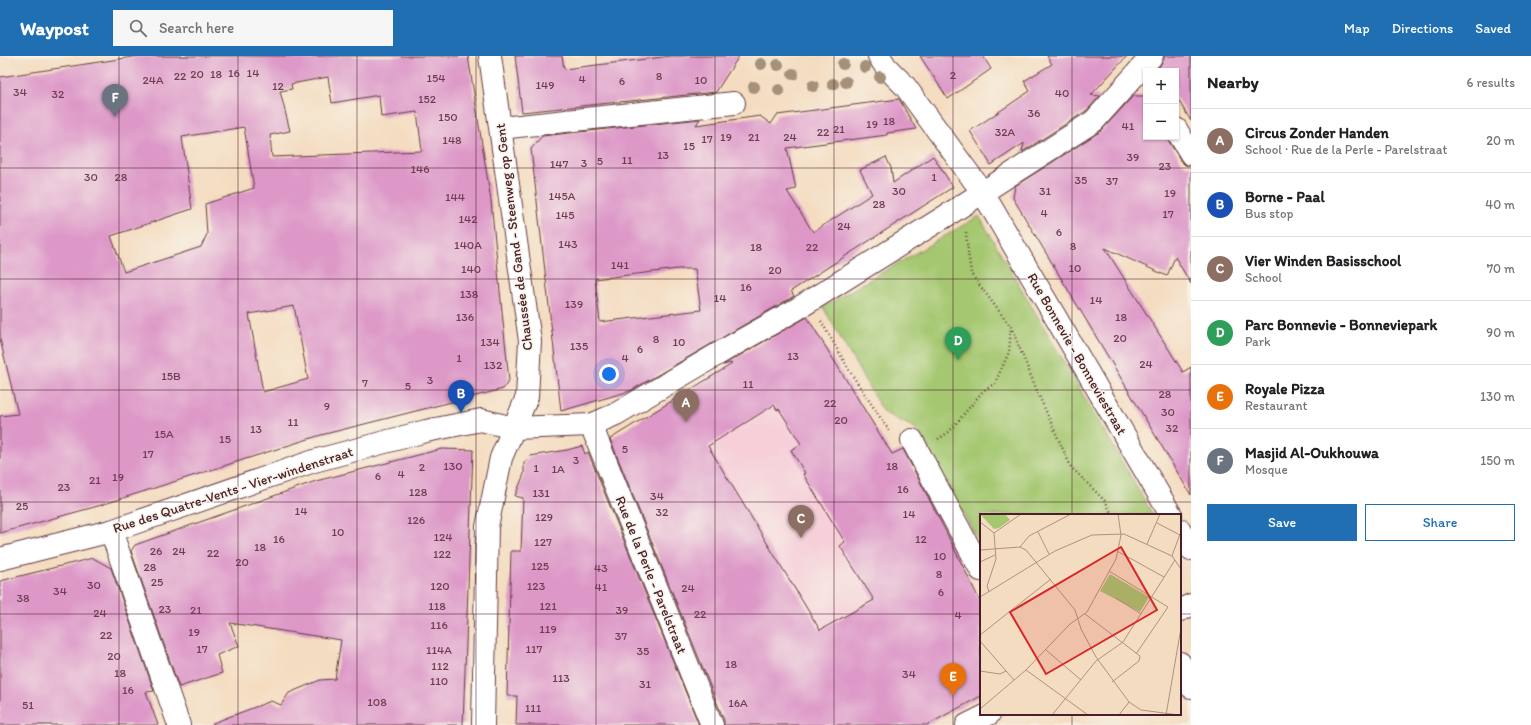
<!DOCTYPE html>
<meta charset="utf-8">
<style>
:root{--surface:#fff;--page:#f6f6f6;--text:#202124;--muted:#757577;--line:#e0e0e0;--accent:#1f6fb2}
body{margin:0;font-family:Itim,sans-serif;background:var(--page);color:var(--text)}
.controls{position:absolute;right:12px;top:12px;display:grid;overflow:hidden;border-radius:0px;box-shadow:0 1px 3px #0004}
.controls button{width:36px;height:36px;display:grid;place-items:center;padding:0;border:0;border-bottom:1px solid var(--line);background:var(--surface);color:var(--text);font:20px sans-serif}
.you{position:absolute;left:609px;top:318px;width:14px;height:14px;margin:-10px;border:3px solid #fff;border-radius:50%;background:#1a73e8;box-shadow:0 0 0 6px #1a73e833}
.badge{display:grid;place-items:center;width:26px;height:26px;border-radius:50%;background:var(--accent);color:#fff;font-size:13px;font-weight:700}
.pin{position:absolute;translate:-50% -33px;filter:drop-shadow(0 1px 2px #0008)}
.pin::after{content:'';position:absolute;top:21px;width:14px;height:12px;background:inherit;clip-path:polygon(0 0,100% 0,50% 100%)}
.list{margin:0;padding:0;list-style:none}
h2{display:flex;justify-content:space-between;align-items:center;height:52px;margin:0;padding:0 16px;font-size:17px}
h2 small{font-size:13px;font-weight:400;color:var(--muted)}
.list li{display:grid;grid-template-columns:26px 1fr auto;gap:12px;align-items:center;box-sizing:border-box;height:64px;padding:0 16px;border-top:1px solid var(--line)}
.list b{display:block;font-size:15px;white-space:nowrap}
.list p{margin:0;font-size:13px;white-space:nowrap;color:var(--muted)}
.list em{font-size:13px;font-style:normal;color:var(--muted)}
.actions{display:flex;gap:8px;padding:12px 16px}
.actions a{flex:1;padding:9px 0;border:1px solid var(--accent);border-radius:0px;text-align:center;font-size:14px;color:var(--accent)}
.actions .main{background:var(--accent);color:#fff}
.icon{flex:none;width:22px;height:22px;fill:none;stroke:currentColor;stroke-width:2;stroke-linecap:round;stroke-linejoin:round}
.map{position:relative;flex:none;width:1191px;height:669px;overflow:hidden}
header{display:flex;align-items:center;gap:24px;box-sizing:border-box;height:56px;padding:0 20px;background:var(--accent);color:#fff}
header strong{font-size:19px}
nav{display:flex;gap:22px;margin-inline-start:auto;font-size:14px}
.search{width:280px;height:36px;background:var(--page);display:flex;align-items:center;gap:10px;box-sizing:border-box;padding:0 14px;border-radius:0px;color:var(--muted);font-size:15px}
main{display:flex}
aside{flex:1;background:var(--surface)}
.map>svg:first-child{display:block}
</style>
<header>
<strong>Waypost</strong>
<div class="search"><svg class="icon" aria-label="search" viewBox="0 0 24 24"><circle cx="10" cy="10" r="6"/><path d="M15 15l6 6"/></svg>Search here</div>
<nav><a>Map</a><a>Directions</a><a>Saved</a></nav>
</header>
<main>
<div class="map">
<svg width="1191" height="669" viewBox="0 0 1191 669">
<rect width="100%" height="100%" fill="#f7f3e8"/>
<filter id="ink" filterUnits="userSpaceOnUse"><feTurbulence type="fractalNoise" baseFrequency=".025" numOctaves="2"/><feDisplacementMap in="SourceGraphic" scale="8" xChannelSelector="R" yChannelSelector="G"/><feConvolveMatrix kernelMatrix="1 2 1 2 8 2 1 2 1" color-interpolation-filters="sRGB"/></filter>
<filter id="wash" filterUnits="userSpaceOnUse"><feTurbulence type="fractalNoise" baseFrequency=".012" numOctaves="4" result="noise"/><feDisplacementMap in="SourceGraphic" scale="16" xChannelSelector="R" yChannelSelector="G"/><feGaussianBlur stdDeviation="0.9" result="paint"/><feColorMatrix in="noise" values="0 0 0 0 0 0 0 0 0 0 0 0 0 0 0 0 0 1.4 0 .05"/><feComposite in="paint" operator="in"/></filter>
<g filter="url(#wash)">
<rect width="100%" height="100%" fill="#f4dcc0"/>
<polygon fill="#f6cfd9" points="756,292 923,567 736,669 724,669 722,665 743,654 730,489 651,358"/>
<polygon fill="#a4c770" stroke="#77734e" points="979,160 1153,459 981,459 981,489 917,373 883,356 823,251"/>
<g id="blocks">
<g fill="#dd98c8" fill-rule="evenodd">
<path d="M 139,0 L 468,0 L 491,145 L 509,325 L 503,333 L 321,379 L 98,450 L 0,477 L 0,360 L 18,358 L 0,283 L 0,21 ZM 328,21 L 332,47 L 379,39 L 381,61 L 417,56 L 422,95 L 272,101 L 270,79 L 290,75 L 280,35 L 292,33 L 291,28 ZM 244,71 L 254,132 L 205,148 L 207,178 L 201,191 L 124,216 L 111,180 L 192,153 L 182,81 ZM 294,250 L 308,323 L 263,336 L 249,258 Z"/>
<polygon points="515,0 562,0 564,13 671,0 739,0 716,36 522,56"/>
<polygon points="920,0 983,0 991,13 948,43"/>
<polygon points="1047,0 1127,0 1091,39 1100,40 1086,55 1022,96 1024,87 991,109 970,75 1030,35 1024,25 1052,8"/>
<polygon points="1164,0 1191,0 1191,65 1176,40 1176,15 1161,15 1159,11 1164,3"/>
<polygon points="1133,40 1146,40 1146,81 1166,81 1181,105 1185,109 1191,110 1191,228 1175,201 1167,220 1105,192 1183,316 1191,311 1191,439 1013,142 1015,130 1101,75"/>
<path d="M 899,43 L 916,73 L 887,77 L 887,79 L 787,92 L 796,133 L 787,135 L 813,176 L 872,138 L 860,114 L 886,101 L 891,112 L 893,127 L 933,100 L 953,131 L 791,235 L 794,240 L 630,335 L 561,355 L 531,93 L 542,80 L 700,63 L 696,69 L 760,60 L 771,68 L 777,59 ZM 678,213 L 695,213 L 701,254 L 600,266 L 595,223 Z"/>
<path d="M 807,261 L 892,398 L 903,393 L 944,472 L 981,547 L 981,640 L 927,669 L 724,669 L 724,664 L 610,383 L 732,308 L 731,307 L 723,309 ZM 774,349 L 777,354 L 779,353 L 801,388 L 791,394 L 805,417 L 803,418 L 845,486 L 840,490 L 874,544 L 820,574 L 708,390 Z"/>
<polygon points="582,390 585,398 588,396 699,669 516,669 517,640 507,640 511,495 521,495 523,442 515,440 524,418 524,407 530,400 567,394"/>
<polygon points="442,393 473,394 463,669 213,669 213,667 271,645 281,649 289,637 320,624 335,623 341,584 230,567 239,590 217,599 222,617 179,631 131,495 135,489 316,425"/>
<polygon points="93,502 111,512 154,635 146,636 158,669 0,669 0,525"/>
</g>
</g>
</g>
<g filter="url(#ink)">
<use href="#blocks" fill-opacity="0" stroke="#643b41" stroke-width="1"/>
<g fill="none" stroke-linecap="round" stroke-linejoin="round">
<g stroke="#643b41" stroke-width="24">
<g id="pedestrian">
<polyline points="879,0 886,11 905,30 983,137"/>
<polyline points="501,72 734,47"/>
<polyline points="1180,607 1191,631"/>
</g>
</g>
<g stroke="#643b41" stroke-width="24">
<g id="minor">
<polyline points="1176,73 1191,98"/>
<polyline points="983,137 1171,459"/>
<polyline points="591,369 712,669"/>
<polyline points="912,384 981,514"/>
<polyline points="1180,474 1191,493"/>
<polyline points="111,475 179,669"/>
<polyline points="0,503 111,475 314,405 426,375 481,364 514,372 591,369 616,358 728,292 797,253 949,158 1094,65 1152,0"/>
<polyline points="1180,554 1191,549"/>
<polyline points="967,669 989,658"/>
</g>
</g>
<g stroke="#643b41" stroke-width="24">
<polyline id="tertiary" points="483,669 487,471 501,402 527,341 530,285 490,0"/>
</g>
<g stroke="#643b41" stroke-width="2.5" stroke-dasharray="1 3" stroke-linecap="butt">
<polyline points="966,176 967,187 971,218 1011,271 1040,342 1071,411 1106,446 1112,459"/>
<polyline points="821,265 852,319 890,376"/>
<polyline points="938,383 949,376 983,335 995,327 1009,296 1011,272"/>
</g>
<use href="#pedestrian" stroke="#fff" stroke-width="22"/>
<use href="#minor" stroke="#fff" stroke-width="22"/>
<use href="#tertiary" stroke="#fff" stroke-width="22"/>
</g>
<g fill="#a5907a">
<circle cx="761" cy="8" r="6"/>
<circle cx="843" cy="8" r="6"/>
<circle cx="778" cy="9" r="6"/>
<circle cx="865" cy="11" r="6"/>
<circle cx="793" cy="18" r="6"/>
<circle cx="880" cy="21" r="6"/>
<circle cx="846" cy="26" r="6"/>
<circle cx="833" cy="28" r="6"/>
<circle cx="813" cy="30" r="6"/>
<circle cx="754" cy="31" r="6"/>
<circle cx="779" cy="34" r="6"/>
</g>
</g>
<path fill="none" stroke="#4a1f2b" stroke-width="1" stroke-opacity="0.55" d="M 119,0 L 119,669M 238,0 L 238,669M 357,0 L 357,669M 476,0 L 476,669M 596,0 L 596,669M 715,0 L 715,669M 834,0 L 834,669M 953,0 L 953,669M 1072,0 L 1072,459M 0,112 L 1191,112M 0,223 L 1191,223M 0,334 L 1191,334M 0,446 L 1191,446M 0,558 L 981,558M 1180,558 L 1191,558M 1072,658 L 1072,669"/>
<g text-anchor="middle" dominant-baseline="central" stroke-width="3" stroke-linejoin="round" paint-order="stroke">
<g font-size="12" fill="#6f3d52">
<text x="234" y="17">16</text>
<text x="253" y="17">14</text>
<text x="197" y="18">20</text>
<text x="216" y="18">18</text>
<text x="953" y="19">2</text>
<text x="180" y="20">22</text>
<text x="659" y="20">8</text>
<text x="436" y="22">154</text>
<text x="582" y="23">4</text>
<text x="153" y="24">24A</text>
<text x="701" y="24">10</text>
<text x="622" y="25">6</text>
<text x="545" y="29">149</text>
<text x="278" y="30">12</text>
<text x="20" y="36">34</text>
<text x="1062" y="37">40</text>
<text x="58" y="38">32</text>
<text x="427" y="43">152</text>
<text x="1034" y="57">36</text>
<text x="448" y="61">150</text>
<text x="889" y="65">18</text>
<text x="872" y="68">19</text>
<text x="1128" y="70">41</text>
<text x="839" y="73">21</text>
<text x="823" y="76">22</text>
<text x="1005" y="76">32A</text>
<text x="726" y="81">19</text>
<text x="754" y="81">21</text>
<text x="790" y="81">24</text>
<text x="707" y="83">17</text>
<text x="452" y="84">148</text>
<text x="689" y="90">15</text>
<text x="663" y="99">13</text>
<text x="1133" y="101">39</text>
<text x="627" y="104">11</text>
<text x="600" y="105">5</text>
<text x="584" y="107">3</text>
<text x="559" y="108">147</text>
<text x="1165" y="110">23</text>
<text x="420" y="113">146</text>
<text x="91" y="121">30</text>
<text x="121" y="121">28</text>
<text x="934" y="121">1</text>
<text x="1081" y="124">35</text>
<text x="1112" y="125">37</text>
<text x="899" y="135">30</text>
<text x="1045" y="135">31</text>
<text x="1170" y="137">19</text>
<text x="562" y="140">145A</text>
<text x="455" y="141">144</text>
<text x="879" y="148">28</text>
<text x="1044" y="157">4</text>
<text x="1168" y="158">17</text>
<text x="565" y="159">145</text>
<text x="468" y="163">142</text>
<text x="844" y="170">24</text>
<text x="1059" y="176">6</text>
<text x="568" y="188">143</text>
<text x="468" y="189">140A</text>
<text x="1073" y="190">8</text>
<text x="756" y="191">18</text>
<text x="812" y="191">22</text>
<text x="620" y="209">141</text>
<text x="1075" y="212">10</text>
<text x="471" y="213">140</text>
<text x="775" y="214">20</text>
<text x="746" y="231">16</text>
<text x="469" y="238">138</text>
<text x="720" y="242">14</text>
<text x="1096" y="244">14</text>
<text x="574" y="248">139</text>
<text x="465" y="261">136</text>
<text x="1121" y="261">18</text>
<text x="1120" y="282">20</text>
<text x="656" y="283">8</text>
<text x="490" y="286">134</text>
<text x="679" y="286">10</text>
<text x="579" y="290">135</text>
<text x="640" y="293">6</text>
<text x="793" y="300">13</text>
<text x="459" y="302">1</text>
<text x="625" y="302">4</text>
<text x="1146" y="308">24</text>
<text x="493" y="309">132</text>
<text x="171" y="320">15B</text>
<text x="430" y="324">3</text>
<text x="365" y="327">7</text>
<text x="748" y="328">11</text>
<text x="408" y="330">5</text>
<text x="1165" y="338">28</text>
<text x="830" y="347">22</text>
<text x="327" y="350">9</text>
<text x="1168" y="356">30</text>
<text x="841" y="364">20</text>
<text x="293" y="366">11</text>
<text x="1172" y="372">32</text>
<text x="256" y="373">13</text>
<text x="164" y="378">15A</text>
<text x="225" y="383">15</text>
<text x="625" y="393">5</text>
<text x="148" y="398">17</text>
<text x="576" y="404">3</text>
<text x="453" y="410">130</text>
<text x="892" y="410">18</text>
<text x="422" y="411">2</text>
<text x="536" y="412">1</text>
<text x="558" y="413">1A</text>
<text x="401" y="418">4</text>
<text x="378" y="420">6</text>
<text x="118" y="421">19</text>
<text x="95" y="424">21</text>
<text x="64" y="431">23</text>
<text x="903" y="433">16</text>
<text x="418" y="436">128</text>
<text x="541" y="437">131</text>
<text x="657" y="440">34</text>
<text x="22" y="450">25</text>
<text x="301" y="455">14</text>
<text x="662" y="456">32</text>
<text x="909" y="458">14</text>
<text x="544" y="461">129</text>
<text x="416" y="464">126</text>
<text x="338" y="476">10</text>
<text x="443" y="481">124</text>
<text x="279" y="483">16</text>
<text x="921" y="483">12</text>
<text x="543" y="486">127</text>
<text x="260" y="491">18</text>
<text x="156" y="495">26</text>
<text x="179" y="495">24</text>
<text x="213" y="497">22</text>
<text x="442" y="498">122</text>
<text x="940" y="500">10</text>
<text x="242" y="506">20</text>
<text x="540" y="510">125</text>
<text x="150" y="511">28</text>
<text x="601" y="512">43</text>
<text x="939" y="518">8</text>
<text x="157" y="526">25</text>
<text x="94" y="529">30</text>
<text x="440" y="530">120</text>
<text x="536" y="530">123</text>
<text x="601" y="531">41</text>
<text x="688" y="532">24</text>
<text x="60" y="535">34</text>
<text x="941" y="536">6</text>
<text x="23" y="542">38</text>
<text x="437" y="550">118</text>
<text x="548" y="550">121</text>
<text x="165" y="553">23</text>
<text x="196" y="554">21</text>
<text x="622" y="554">39</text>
<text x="100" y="557">24</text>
<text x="700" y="558">22</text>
<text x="958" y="559">4</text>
<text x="439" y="569">116</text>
<text x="548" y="573">119</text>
<text x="194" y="576">19</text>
<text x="106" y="579">22</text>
<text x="621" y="580">37</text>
<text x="202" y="593">17</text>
<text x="534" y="593">117</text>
<text x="439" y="594">114A</text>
<text x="643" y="595">35</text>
<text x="114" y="600">20</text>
<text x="731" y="608">18</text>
<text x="440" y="610">112</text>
<text x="120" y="617">18</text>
<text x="909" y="618">34</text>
<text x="561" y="622">113</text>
<text x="439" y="625">110</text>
<text x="645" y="628">31</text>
<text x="128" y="634">16</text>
<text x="377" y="646">108</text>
<text x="738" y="647">16A</text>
<text x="28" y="649">51</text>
<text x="533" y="652">111</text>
</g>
<g font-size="14" fill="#4a1f2b" stroke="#f7f3e8">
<text transform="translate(514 181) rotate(-97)">Chaussée de Gand - Steenweg op Gent</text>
<text transform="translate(1077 298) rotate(60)">Rue Bonnevie - Bonneviestraat</text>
<text transform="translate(233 434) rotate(-18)">Rue des Quatre-Vents - Vier-windenstraat</text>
<text transform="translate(651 519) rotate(68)">Rue de la Perle - Parelstraat</text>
</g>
</g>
<g transform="translate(980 458)">
<rect width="201" height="201" fill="#f4dcc0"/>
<path d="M 0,0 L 25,0 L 30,6 L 19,14 L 14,15 ZM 130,60 L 169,83 L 160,98 L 120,77 Z" fill="#a4c770"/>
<path fill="none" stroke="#b09084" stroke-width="1" d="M 0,8 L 14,19 L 16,45 L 7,72 L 9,78M 177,9 L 200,21M 58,18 L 69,40M 14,19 L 41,0M 167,30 L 180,0M 40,33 L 49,22 L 91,0M 0,36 L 40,33 L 46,36 L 95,96 L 101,115 L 116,143 L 149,188 L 161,196 L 199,201M 137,37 L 184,63M 192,42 L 200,20M 0,48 L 15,41M 129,57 L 188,93 L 156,140M 0,83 L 75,37 L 112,21 L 144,20 L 192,42 L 201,55M 136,84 L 161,100M 105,100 L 160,142 L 159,147 L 132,168M 0,121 L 71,65M 0,127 L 34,166M 66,136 L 101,166M 46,156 L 108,201M 0,157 L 20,160 L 26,157M 0,195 L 46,156 L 90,110 L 107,98 L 136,45 L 141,21 L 138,0M 72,201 L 116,147 L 143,128 L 195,46M 139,201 L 149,188M 186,201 L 201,114"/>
<path fill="#d62828" fill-opacity="0.15" stroke="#d62828" stroke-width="2" d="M 141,33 L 177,96 L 66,160 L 30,98 Z"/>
<rect width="201" height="201" fill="none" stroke="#4a1f2b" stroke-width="2"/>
</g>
</svg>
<div class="controls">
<button>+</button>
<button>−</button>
</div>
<div class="you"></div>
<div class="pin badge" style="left:686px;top:366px;background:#8d6e63">A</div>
<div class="pin badge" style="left:461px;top:357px;background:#1a4fb4">B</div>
<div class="pin badge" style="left:801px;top:482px;background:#8d6e63">C</div>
<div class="pin badge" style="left:958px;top:304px;background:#2e9e5b">D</div>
<div class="pin badge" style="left:953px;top:640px;background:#e8710a">E</div>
<div class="pin badge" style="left:115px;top:61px;background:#6b7280">F</div>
</div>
<aside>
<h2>Nearby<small>6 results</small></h2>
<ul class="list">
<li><span class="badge" style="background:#8d6e63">A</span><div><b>Circus Zonder Handen</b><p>School · Rue de la Perle - Parelstraat</p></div><em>20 m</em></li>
<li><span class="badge" style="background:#1a4fb4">B</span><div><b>Borne - Paal</b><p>Bus stop</p></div><em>40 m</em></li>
<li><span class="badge" style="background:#8d6e63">C</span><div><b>Vier Winden Basisschool</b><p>School</p></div><em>70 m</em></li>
<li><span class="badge" style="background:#2e9e5b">D</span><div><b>Parc Bonnevie - Bonneviepark</b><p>Park</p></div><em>90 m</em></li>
<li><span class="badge" style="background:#e8710a">E</span><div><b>Royale Pizza</b><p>Restaurant</p></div><em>130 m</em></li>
<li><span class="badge" style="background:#6b7280">F</span><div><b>Masjid Al-Oukhouwa</b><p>Mosque</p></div><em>150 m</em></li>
</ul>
<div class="actions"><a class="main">Save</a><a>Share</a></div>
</aside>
</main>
